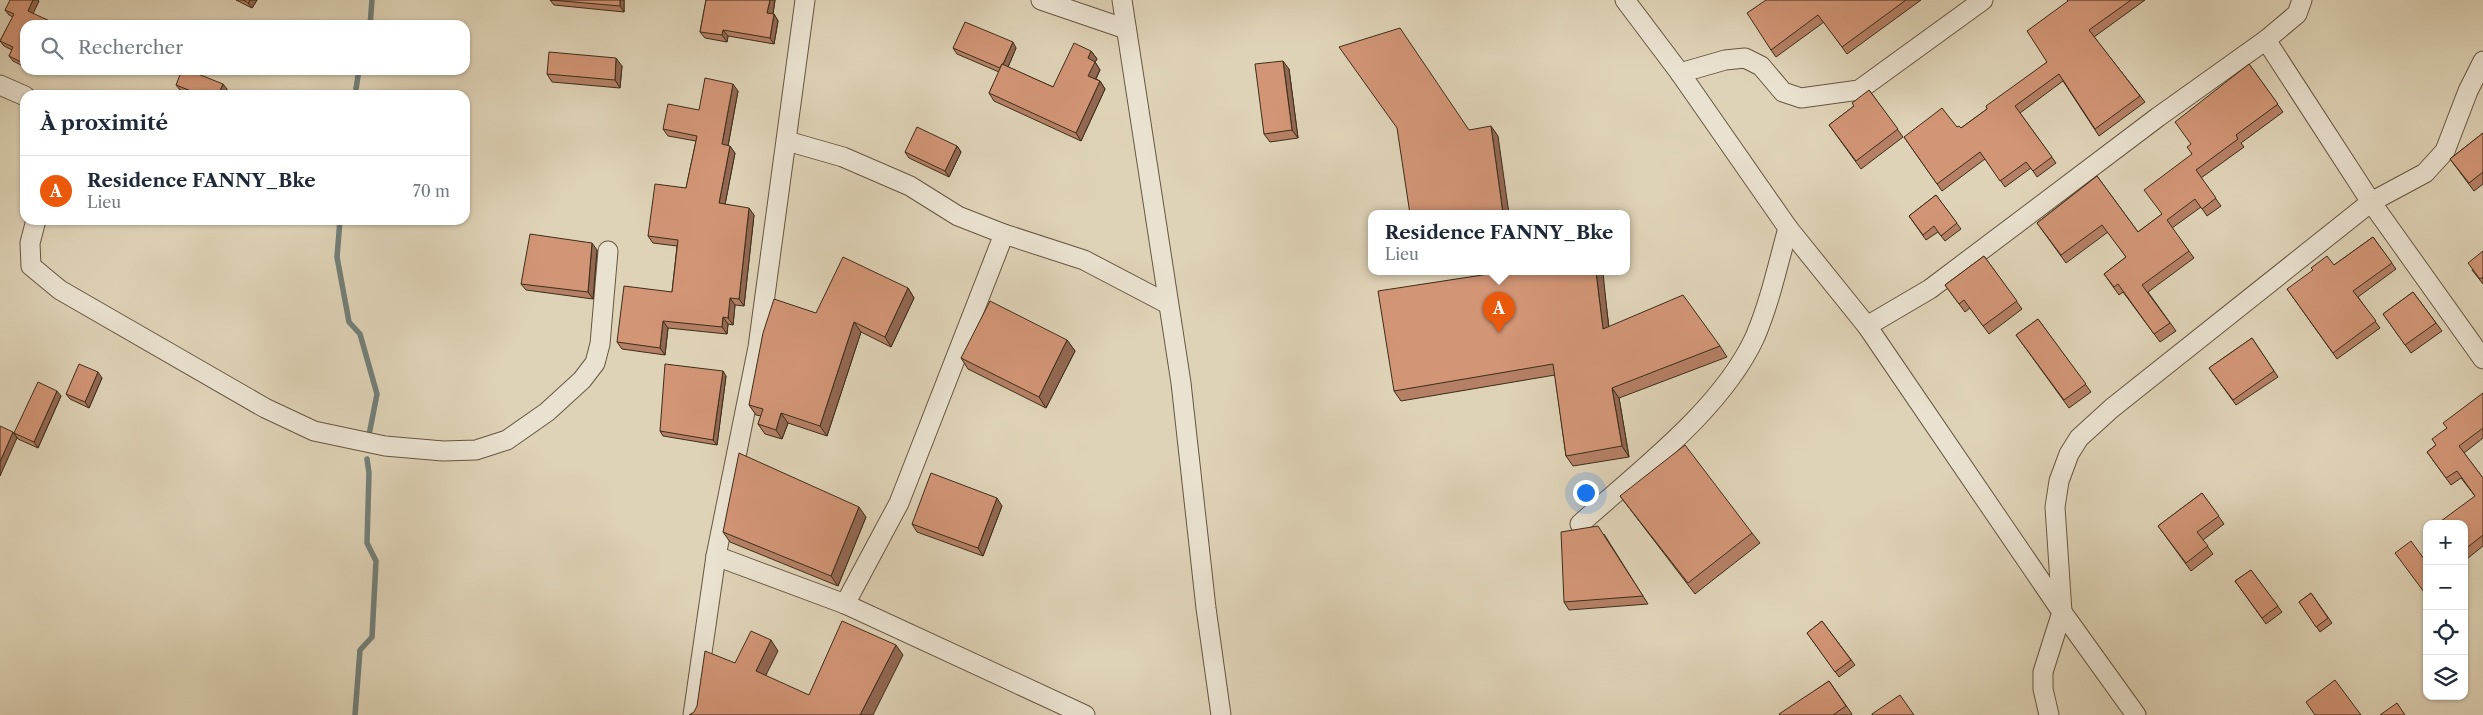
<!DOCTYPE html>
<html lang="fr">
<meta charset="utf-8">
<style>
:root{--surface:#fff;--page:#f2f2f3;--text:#1f2937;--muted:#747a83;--line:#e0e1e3;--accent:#ea580c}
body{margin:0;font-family:"Libre Caslon Text",serif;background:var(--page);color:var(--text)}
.controls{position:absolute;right:15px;bottom:15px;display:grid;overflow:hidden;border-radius:10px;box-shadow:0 1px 4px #0004}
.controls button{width:45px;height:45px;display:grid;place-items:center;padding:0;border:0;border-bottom:1px solid var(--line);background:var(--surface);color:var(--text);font:25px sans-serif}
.you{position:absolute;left:1585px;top:492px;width:18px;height:18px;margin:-12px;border:4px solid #fff;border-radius:50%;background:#1a73e8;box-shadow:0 0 0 8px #1a73e833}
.badge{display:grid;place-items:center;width:32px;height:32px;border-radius:50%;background:var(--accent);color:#fff;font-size:16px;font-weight:700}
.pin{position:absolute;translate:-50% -41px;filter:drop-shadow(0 1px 2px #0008)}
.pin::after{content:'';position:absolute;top:26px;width:18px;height:15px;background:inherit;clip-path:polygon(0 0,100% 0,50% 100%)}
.popup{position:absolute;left:1368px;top:210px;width:262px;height:65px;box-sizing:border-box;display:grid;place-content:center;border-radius:10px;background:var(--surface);filter:drop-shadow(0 1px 4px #0005);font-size:16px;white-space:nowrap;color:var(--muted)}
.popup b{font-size:19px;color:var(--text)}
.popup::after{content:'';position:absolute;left:50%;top:100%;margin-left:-10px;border:10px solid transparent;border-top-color:var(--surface)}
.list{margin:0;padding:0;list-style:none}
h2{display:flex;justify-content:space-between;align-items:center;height:65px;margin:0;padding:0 20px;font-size:21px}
h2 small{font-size:16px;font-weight:400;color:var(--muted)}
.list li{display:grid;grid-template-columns:32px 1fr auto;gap:15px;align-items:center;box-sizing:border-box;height:70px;padding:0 20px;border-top:1px solid var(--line)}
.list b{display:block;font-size:19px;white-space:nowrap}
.list p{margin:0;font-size:16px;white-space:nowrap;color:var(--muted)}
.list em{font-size:16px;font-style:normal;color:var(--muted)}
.icon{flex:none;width:28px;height:28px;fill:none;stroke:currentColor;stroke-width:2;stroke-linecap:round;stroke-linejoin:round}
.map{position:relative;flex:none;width:2483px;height:715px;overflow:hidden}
.search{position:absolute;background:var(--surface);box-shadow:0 1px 4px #0004;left:20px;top:20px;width:450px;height:55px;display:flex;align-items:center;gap:12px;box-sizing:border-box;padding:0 18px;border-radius:15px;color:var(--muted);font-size:19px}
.panel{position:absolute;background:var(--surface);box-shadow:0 1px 4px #0004;left:20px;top:90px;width:450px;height:135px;border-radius:15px}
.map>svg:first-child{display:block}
</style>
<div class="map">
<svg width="2483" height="715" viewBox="0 0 2483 715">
<rect width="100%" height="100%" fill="#dfd3b7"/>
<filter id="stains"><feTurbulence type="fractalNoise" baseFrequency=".004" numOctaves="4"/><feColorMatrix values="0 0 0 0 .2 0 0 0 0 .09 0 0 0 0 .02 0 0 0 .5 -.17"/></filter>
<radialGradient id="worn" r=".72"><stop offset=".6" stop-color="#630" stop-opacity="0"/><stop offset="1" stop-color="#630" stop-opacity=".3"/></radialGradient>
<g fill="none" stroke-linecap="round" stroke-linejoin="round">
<g stroke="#727f78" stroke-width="5.5">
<polyline points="370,25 372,0"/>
<polyline points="355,95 359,70"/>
<polyline points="340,220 337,257 349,322 360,334 377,394 369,435"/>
<polyline points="355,715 360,650 372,637 376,561 367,543 369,473 367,459"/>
</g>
<g stroke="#665641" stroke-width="21">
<g id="minor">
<polyline points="1041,0 1126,29"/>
<polyline points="1122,0 1181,383 1206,608 1221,715"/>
<polyline points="1625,0 1680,73 1788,228 1867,326 2062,612 2136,715"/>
<polyline points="2266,40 2371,202 2483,359"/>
<polyline points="1680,73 1725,60 1745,58 1761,66 1783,92 1801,98 1859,90 1983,0"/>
<polyline points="0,85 25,96"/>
<polyline points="787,141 843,157 910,186 958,216 1004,234 1084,260 1168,304"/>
<polyline points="36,220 30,243 31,266 60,290 265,408 314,431 385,446 443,451 476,450 507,440 547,412 582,380 595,363 600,344 608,251"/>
<polyline points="1867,326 1930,289 2158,117 2266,40 2297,14 2302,0"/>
<path d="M 1580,524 C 1639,471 1722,409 1755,337 C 1770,302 1778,264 1788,228"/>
<polyline points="716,556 845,604 1085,715"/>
<polyline points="845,604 899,503 1004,234"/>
<polyline points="693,715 716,556 758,347 805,0"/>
<polyline points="2049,715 2043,689 2043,672 2062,612 2055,507 2059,481 2069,454 2079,438 2112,408 2371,202 2425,173 2445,151 2468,91 2483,61"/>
</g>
</g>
<use href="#minor" stroke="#eae2d0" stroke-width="19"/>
</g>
<g fill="#b58065" stroke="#3d2d1a">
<polygon points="236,0 257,0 252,8"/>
<polygon points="550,0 624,0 624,12 554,5"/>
<polygon points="706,0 775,0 773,14 774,14 778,21 774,44 728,36 727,42 705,38 700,32"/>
<polygon points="1766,0 1921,0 1847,54 1824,22 1776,57 1771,50"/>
<polygon points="2067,0 2145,0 2094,37 2145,102 2099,136 2063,81 2020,113 2056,163 2037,177 2031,168 2005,187 1985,159 1942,191 1904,137 1957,127 1961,128 1987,109 2047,62 2068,1"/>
<polygon points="39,1 25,25 25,67 13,61 9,56 12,50 4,46 0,41 13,17 9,15 5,10"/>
<polygon points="953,48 1016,48 1008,67 1053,87 1091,51 1097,59 1095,62 1100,70 1096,79 1100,81 1105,89 1081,141 994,101 989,93 999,72 957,54"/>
<polygon points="2249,64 2283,112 2241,143 2244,147 2201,178 2221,206 2207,216 2201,207 2172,228 2194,258 2148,292 2176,331 2160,342 2123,292 2119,295 2104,274 2126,257 2108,232 2066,263 2037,223 2097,176 2138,232 2162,214 2192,154 2191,144"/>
<polygon points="622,66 620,88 552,82 547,74"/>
<polygon points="1289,69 1298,138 1270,142 1264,134"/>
<polygon points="176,85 227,89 225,95 192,95 180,90"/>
<polygon points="1869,90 1903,137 1861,169 1829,125 1854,106"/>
<polygon points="738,91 728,146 735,153 725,204 754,215 744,306 735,305 733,325 728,324 727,334 668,328 665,355 622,349 617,342 672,292 677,246 653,243 648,236 686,188 696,141 668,136 663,129"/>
<polygon points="2483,133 2483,184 2474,191 2450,159"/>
<polygon points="957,146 961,152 949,177 909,158 905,152"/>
<polygon points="1936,195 1961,229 1945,241 1938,232 1926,240 1909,216"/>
<polygon points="2373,237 2396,269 2358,297 2380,328 2337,359 2287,289 2334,265"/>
<polygon points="597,250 593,299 526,290 521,284"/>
<polygon points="2483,251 2483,284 2472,270"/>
<polygon points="1984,256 2022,309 1989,334 1970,308 1965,312 1945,285"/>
<polygon points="1502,272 1602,272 1609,327 1720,346 1727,357 1619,398 1629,457 1573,466 1566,456 1555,375 1401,401 1394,391"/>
<polygon points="908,288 914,298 891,347 861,332 827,436 788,423 782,439 765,434 758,424 761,416 756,415 749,405 816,313"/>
<polygon points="2413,292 2442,331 2411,353 2383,314"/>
<polygon points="2038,319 2091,392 2069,408 2016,335"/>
<polygon points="2252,338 2278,377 2236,405 2209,368"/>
<polygon points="1067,340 1075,351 1046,408 968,369 961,358"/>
<polygon points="726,376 717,445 663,436 660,431"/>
<polygon points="102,378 89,408 70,399 66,394"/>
<polygon points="2483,393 2483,438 2464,453 2483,478 2483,546 2468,558 2464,553 2464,524 2475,496 2461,478 2451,485 2427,452 2436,445 2447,428"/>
<polygon points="61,396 38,448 18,439 14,433"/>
<polygon points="2202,493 2224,524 2203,540 2213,554 2191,571 2158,526"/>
<polygon points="1620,496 1752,533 1760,543 1695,594"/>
<polygon points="1002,506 983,556 917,532 912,524"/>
<polygon points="866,517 838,586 730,542 723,532"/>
<polygon points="1604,534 1648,604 1569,610 1564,602"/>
<polygon points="2251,570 2282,612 2266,624 2235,581"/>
<polygon points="2311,593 2332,623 2320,632 2299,602"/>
<polygon points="1822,621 1855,665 1839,677 1807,633"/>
<polygon points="1829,681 1852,714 1851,715 1780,715"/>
</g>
<g fill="#936853" stroke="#3d2d1a">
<polygon points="33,0 38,0 39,1 32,16 28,11"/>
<polygon points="250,0 257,0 252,8 248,3"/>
<polygon points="620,0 624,0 624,12 620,6"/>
<polygon points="770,0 775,0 772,20 767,13"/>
<polygon points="774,14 778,21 774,44 770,38"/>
<polygon points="723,30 728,36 727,42 722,35"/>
<polygon points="1013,42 1016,48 1005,74 1001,69"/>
<polygon points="1091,51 1097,59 1095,62 1100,70 1093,84 1088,76 1088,58"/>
<polygon points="616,58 622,66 620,88 615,80"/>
<polygon points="1283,61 1289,69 1298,138 1292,130"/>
<polygon points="1100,81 1105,89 1081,141 1076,133"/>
<polygon points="223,84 227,89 225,95 218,95"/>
<polygon points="733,84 738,91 727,151 722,144"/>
<polygon points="1491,126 1498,136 1509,214 1503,214"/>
<polygon points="730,146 735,153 724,210 719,203"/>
<polygon points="957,146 961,152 949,177 945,171"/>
<polygon points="749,208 754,215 744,306 739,299"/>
<polygon points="592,243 597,250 593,299 588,292"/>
<polygon points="1596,272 1602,272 1603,273 1610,340 1603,329"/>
<polygon points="908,288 914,298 891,347 885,337"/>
<polygon points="730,298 735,305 733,325 728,318"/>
<polygon points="723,317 728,324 727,334 722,327"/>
<polygon points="663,321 668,328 665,355 660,348"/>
<polygon points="854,322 861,332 827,436 820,426"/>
<polygon points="1067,340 1075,351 1046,408 1039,397"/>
<polygon points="723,371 726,376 717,445 713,440"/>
<polygon points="98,372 102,378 89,408 85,402"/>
<polygon points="1612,388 1619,398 1629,457 1622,446"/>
<polygon points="57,391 61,396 38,448 34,442"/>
<polygon points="781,413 788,423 782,439 776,430"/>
<polygon points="13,432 17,438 0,476 0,462"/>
<polygon points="997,498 1002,506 983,556 978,548"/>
<polygon points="859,507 866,517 838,586 831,576"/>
<polygon points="771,640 778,651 763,681 756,671"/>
<polygon points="896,645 903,655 873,715 860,715"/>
</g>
<g fill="#d29576" stroke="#3d2d1a">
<polygon points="10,0 33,0 28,11 52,22 50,25 25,25 25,64 9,56 13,47 0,41 14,14 5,10"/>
<polygon points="243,0 250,0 248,3"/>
<polygon points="551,0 620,0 620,6"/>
<polygon points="706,0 770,0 767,13 774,14 770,38 723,30 722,35 700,32"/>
<polygon points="1766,0 1906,0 1842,47 1818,15 1771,50 1747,13"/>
<polygon points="2067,0 2131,0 2089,30 2140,96 2095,129 2059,74 2015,106 2052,157 2033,171 2026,162 2000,181 1980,152 1937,184 1904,137 1942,108 1957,127 1959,126 1961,128 1987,109 1986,106 2047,62 2027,31 2068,1"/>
<polygon points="965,22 1013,42 1003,64 1002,64 1000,68 953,48"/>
<polygon points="1400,28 1469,130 1491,126 1503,214 1410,214 1397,128 1339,47"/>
<polygon points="1074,43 1091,51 1088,58 1095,62 1088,76 1100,81 1076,133 989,93 1002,64 1053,87"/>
<polygon points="549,52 616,58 615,80 547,74"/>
<polygon points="1283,61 1292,130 1264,134 1255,64"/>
<polygon points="2249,64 2278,104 2236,135 2238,139 2196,170 2216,198 2202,209 2195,199 2167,220 2189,251 2142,285 2170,323 2154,334 2118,284 2114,287 2104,274 2126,257 2102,225 2061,255 2037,223 2097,176 2138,232 2162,214 2144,190 2192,154 2187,147 2191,144 2175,122"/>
<polygon points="182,70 188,70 223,84 218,95 201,95 176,85"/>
<polygon points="705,78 733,84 722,144 730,146 719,203 749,208 739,299 730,298 728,318 723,317 722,327 663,321 660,348 617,342 624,286 672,292 678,240 648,236 655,184 686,188 697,136 663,129 668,104 699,110"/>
<polygon points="1869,90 1898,129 1856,161 1829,125 1854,106 1852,103"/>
<polygon points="917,127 957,146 945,171 905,152"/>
<polygon points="2483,133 2483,172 2469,183 2450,159"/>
<polygon points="1936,195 1957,223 1941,236 1934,226 1923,235 1909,216"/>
<polygon points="530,234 592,243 588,292 521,284"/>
<polygon points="2373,237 2392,263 2353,291 2376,321 2333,353 2287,289 2313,270 2311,268 2327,256 2334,265"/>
<polygon points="2483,251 2483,277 2480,279 2468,263"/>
<polygon points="1984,256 2017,301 1983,326 1964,300 1959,304 1945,285"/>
<polygon points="843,257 908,288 885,337 854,322 820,426 781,413 776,430 758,424 763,409 749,405 763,333 774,299 816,313"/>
<polygon points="1502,272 1596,272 1603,329 1683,295 1720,346 1612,388 1622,446 1566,456 1553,364 1394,391 1378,291"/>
<polygon points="2413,292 2436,323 2405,345 2383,314"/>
<polygon points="990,301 1067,340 1039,397 961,358"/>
<polygon points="2038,319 2086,384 2064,400 2016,335"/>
<polygon points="2252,338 2274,371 2233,400 2209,368"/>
<polygon points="79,364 98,372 85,402 66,394"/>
<polygon points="665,364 723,371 713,440 660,431"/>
<polygon points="38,382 57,391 34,442 14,433"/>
<polygon points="2483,393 2483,428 2459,446 2483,478 2483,535 2464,550 2464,524 2443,524 2441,521 2475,496 2457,471 2446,478 2427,452 2436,445 2432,439 2447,428 2443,423"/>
<polygon points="0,426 13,432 0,462"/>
<polygon points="1685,445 1752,533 1688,583 1620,496"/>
<polygon points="739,453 859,507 831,576 723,532"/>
<polygon points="931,473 997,498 978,548 912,524"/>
<polygon points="2202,493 2219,516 2197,532 2208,546 2186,563 2158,526"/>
<polygon points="1598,526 1643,596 1564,602 1561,532"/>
<polygon points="2411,541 2427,563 2427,596 2395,553"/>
<polygon points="2251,570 2278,606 2262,618 2235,581"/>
<polygon points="2311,593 2328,618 2316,627 2299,602"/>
<polygon points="842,621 896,645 860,715 689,715 694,712 697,706 705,651 735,663 751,631 771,640 756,671 809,695"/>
<polygon points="1822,621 1851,660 1835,672 1807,633"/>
<polygon points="2335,680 2361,715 2315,715 2306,702"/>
<polygon points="1829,681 1846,706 1833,715 1780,715 1779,714"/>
<polygon points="1900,695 1914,715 1872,715 1872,714"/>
<polygon points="2397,703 2405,715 2380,715"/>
</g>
<rect width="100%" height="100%" filter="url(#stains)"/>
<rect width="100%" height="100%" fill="url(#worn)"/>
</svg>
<div class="controls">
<button>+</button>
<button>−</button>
<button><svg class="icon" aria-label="locate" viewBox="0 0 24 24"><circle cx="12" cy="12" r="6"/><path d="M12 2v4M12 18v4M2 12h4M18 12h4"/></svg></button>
<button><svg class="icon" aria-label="layers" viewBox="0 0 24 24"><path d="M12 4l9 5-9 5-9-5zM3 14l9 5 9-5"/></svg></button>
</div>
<div class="you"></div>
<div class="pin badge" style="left:1499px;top:333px">A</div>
<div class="popup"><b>Residence FANNY_Bke</b>Lieu</div>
<div class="search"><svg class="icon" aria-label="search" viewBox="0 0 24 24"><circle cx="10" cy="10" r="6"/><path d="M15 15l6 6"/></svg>Rechercher</div>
<section class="panel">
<h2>À proximité<small></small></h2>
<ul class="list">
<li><span class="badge">A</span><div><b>Residence FANNY_Bke</b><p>Lieu</p></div><em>70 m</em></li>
</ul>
</section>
</div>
